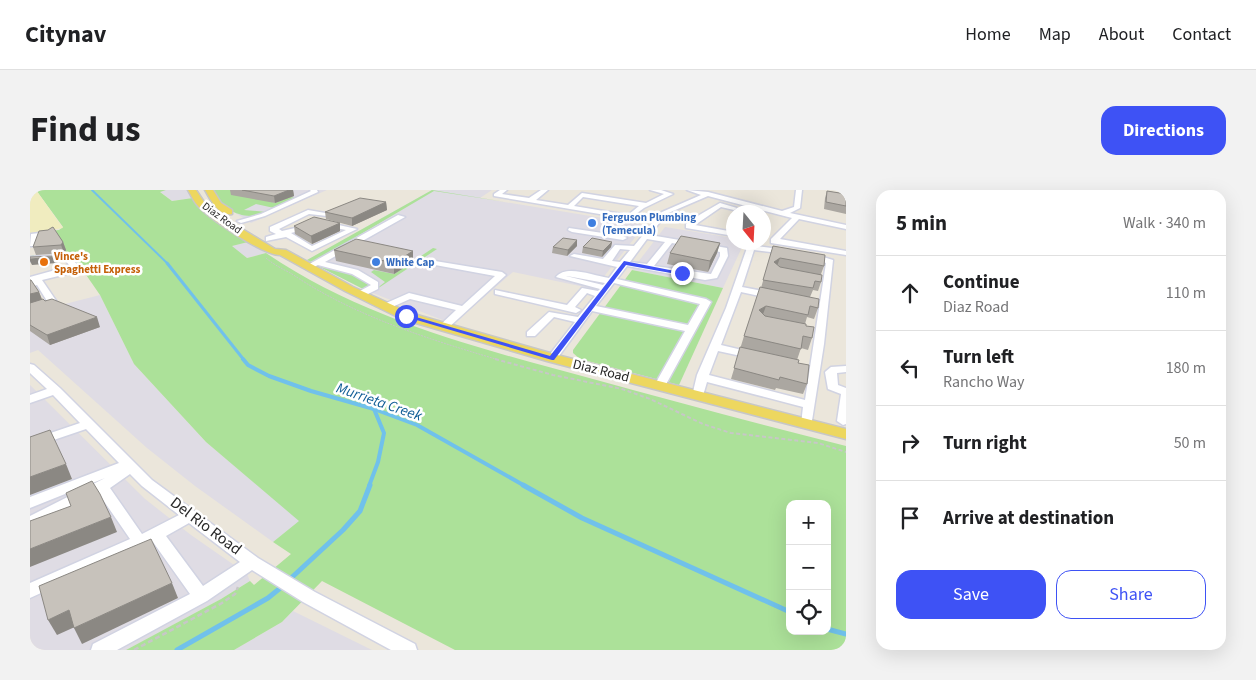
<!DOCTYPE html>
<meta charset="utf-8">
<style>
:root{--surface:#fff;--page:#f2f2f2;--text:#202124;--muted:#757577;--line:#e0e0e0;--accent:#3e52f5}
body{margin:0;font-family:"Source Sans 3",sans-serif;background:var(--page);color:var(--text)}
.controls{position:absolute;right:15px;bottom:15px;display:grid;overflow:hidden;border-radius:10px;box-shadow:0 5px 20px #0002}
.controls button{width:45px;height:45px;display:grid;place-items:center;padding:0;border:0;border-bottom:1px solid var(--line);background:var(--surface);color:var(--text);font:25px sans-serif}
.compass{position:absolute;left:696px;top:15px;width:45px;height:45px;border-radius:50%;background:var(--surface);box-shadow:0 5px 20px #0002;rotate:162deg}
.stop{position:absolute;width:15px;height:15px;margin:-11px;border:4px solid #3e52f5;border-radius:50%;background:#fff}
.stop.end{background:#3e52f5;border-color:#fff;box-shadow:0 1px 5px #0008}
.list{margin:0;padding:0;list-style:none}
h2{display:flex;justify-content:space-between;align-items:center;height:65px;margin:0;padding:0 20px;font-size:21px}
h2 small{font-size:16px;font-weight:400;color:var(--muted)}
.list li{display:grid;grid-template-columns:32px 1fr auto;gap:15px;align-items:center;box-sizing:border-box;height:75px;padding:0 20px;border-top:1px solid var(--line)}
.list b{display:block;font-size:19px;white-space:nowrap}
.list p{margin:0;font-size:16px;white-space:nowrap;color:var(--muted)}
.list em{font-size:16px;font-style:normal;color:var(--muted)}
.actions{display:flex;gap:10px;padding:15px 20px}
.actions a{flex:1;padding:11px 0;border:1px solid var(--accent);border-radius:15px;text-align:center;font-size:18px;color:var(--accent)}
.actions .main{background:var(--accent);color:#fff}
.icon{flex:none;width:28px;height:28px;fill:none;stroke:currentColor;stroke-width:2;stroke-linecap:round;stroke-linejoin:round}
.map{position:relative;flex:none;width:816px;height:460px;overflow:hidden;border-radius:15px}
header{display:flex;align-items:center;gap:30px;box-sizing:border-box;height:70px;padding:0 25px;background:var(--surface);border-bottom:1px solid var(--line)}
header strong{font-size:24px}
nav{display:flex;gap:28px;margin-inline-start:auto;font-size:18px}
.intro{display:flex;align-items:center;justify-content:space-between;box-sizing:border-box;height:120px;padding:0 30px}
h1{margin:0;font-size:35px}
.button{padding:12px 22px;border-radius:15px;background:var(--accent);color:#fff;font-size:18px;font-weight:700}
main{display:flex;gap:30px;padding:0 30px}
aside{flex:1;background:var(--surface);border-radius:15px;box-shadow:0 5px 20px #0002}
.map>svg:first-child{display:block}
</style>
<header>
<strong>Citynav</strong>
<nav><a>Home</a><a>Map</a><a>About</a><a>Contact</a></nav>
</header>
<div class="intro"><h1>Find us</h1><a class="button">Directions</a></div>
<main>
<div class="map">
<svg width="816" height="460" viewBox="0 0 816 460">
<rect width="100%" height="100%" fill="#ebe6db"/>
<g fill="#dfdce4">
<polygon points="136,0 157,0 163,8 142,11 129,1"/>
<polygon points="184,0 297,0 221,33 193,15"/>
<polygon points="402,0 462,0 450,8 615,35 564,99 483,82 423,134 335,100 277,70"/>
<polygon points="635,37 703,48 704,52 714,53 693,98 602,80"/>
<polygon points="218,52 236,63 217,68 201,56"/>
<polygon points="70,105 104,174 176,252 270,331 243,352 165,296 117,258 8,160 0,163 0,123"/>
<polygon points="0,195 115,309 161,345 217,384 220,391 191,409 96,460 0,460"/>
<polygon points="263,421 342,460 204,460 252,432"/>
</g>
<g fill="#ace199" fill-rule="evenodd">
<path d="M 6,0 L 136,0 L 130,2 L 142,11 L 163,8 C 170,25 203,42 218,52 L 202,56 L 217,68 L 236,63 C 333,129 451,159 563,189 C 647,212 731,235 816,256 L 816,460 L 425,460 L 292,391 L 252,432 L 204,460 L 96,460 L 191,409 L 220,391 L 224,395 L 261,364 L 243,352 L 269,331 L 176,252 L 104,174 L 70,105 L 52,79 L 19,87 L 48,78 L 41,67 L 0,68 L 1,66 L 4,65 L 3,67 L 37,64 L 21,41 L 0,43 L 29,40 L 33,37 ZM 760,314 L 797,314 L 797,441 L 760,441 Z"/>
<path d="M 184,0 L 204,0 L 245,13 L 260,7 L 268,8 L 244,18 L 226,14 L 214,20 L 237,22 C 217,32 192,22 184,0 Z"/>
<polygon points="402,0 476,12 404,1 287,70 281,72 277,70"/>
<polygon points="403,58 407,59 341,103 355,92 341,82 344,80 364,84"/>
<polygon points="288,76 318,83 339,94 340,96 335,100"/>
<polygon points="602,80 693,98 649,195 550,169 543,163 543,160"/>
</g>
<polygon fill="#f0ecbf" points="0,0 6,0 33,38 0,43"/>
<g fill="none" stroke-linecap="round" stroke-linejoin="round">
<polyline stroke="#70c1eb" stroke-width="2" points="62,0 138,74"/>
<polyline stroke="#70c1eb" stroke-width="3" points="137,73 214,170"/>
<g stroke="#70c1eb" stroke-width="4">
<polyline points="213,169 218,175 239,186 281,201 344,219 387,235 495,296"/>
<polyline points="339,296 348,272 354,243 344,219"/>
</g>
<g stroke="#70c1eb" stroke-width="5">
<polyline points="493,295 552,328 760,422"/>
<polyline points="259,390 313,340 330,321 340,295"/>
<polyline points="797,439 816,444"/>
<polyline points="147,460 238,408 254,395"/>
</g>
<g stroke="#d1d3e2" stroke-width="3">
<g id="minor">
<polygon points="280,0 287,0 288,2 235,26 211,33 207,31 231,24 281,1"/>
<path d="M 470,0 L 477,0 L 472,4 L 499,8 L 511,0 L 518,0 L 506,10 L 538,15 L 552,3 L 616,13 L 634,4 L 620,0 L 631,0 L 643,4 L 614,18 L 599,29 L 464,6 L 464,4 ZM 553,7 L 609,16 L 598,25 L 544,16 Z"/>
<path d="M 657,0 L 678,2 L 752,21 L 764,17 L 766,0 L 772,0 L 770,18 L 760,23 L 816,35 L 816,39 L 769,29 L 750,49 L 816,61 L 816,65 L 741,53 L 741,49 L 762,28 L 678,6 L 636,24 L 620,45 L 697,58 L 698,66 L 687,88 L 675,90 L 597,76 L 587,89 L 676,109 L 681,112 L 634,198 L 626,198 L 624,196 L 655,141 L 562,121 L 526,170 L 518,170 L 517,168 L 545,132 L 524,127 L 505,146 L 497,146 L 497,142 L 519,122 L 548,127 L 565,106 L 557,103 L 545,117 L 551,120 L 546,123 L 465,104 L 465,100 L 537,115 L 552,98 L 568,101 L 570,99 L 526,87 C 536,74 564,86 579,88 L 587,77 L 540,66 L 544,64 L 573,69 L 585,55 L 604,56 L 632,22 L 671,5 ZM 617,49 L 635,52 L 617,74 L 600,72 ZM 642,53 L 690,62 L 690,66 L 681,84 L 624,76 ZM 590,59 L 600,60 L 590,72 L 582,71 ZM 536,86 L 537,86 L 575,93 L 573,95 ZM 584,93 L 670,114 L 658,135 L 566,116 Z"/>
<polygon points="690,13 707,18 704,20 691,17 665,35 704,42 704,46 656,38 656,34 671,24"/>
<polygon points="278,20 301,24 297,26 279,24 249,39 252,41 265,38 265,42 261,43 282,56 316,40 290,35 290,31 327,39 282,61 256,47 236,51 236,47 246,44 240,41 240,37"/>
<polygon points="368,25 375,27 295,72 328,80 348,92 348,99 334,106 328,106 328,102 341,95 322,84 288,75 278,80 274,77"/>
<polygon points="539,38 593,46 597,48 593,50 542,42 538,40"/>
<polygon points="18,42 22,44 21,46 7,48 3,56 0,56 1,44"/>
<polygon points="718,55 758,60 762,62 758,64 724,60 712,97 744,103 749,106 744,109 711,102 691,155 729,164 730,166 725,169 688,161 679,185 775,210 796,73 776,65 780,63 803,70 794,154 781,237 773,237 771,234 773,217 677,192 672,209 668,210 662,206 667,185 696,118"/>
<polygon points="37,65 48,75 48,79 41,83 12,90 27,112 0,122 0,116 17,111 7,95 0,97 0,87 40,76 35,70 0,71 0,67"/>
<polygon points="405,71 472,82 476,85 417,139 409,139 408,137 426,120 380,109 360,118 354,118 354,114 379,103 432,116 465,86 405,75"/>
<path d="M 0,174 L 4,175 L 30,198 L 122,290 L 228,368 L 285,402 L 385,454 L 387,460 L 361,460 L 273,412 L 222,380 L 177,411 L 87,460 L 61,460 L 63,454 L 160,404 L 123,352 L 0,408 L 0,393 L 100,349 L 69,304 L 0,337 L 0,326 L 75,288 L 0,318 L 0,307 L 89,273 L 56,239 L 0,258 L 0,250 L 50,233 L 23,205 L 0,213 L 0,205 L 17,199 L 0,183 ZM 100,284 L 112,296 L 149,325 L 112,344 L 80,298 ZM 159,333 L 210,372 L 173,396 L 136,346 Z"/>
<polygon points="816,176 816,182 807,183 808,195 816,198 816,234 813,235 807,231 811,204 798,199 795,182 801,177"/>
</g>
</g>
<g stroke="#c7c7c7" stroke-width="3">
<g id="major">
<path d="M 158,0 L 166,0 L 174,12 L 199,31 L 245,59 L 256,60 L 323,97 L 380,123 L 527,165 L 816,239 L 816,249 L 517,171 L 372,129 L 315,101 L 250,65 C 233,65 182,30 169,17 C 164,12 161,5 158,0 Z"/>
<path d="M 175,0 L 183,0 L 191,13 L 202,20 L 202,24 C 188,26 181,10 175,0 Z"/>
</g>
</g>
<path stroke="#c7c7c7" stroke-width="1" stroke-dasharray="2 1" stroke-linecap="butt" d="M 236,68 C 244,75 253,79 262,84 C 324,126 398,149 469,170"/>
<polyline stroke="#c7c7c7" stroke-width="2" stroke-dasharray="4 2.5" stroke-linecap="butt" points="465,169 523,185 592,199 620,209 673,234 701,243 788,253 816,262"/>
<polyline stroke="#c7c7c7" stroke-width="2.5" stroke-dasharray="5 3" stroke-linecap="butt" points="104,460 192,413 205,404 208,397"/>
<use href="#minor" fill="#fff" fill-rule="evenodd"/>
<use href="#major" fill="#edd75f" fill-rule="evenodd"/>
</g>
<g fill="#aba7a1">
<polygon points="200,0 263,0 264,6 245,13 201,5"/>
<polygon points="797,1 816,4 816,24 794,19 795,8"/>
<polygon points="356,12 357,20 322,36 296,29 295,22"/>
<polygon points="310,33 310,41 282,54 265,44 264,36"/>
<polygon points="33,52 36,60 34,63 6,65 3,57"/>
<polygon points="582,52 581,57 572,67 552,63 553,57"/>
<polygon points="690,53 687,63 678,82 637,74 640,63"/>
<polygon points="547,56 537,66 522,63 523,57"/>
<polygon points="743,56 794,76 791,84 791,92 788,101 783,100 780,107 788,118 784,129 777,127 775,134 782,148 778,160 771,158 767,170 777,194 773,204 746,198 745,200 701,189 714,146 731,98"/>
<polygon points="304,60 383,61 383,72 364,84 306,71"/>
<polygon points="0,90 9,102 12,109 70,137 20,155 0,141"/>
</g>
<g fill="#8b8883">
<polygon points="259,0 263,0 264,6 245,13 244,6"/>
<polygon points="356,12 357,20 322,36 322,28"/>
<polygon points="310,33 310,41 282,54 281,46"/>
<polygon points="547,50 547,56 537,66 538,60"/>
<polygon points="33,52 36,60 34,63 31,55"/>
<polygon points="582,52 581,57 572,67 573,61"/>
<polygon points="690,53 687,63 678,82 680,71"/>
<polygon points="383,61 383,72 364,84 364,73"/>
<polygon points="26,66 28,72 27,73 2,75 0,71 0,69"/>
<polygon points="750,68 747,76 744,72"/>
<polygon points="9,102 12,110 0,114 0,104"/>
<polygon points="736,116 732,127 729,120"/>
<polygon points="67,127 70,137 20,155 17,145"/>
<polygon points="36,274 42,289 0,305 0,287"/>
<polygon points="81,327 87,342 0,377 0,359"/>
<polygon points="142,393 148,408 52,454 44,438"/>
<polygon points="39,420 47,436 27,445 18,430"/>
</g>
<g fill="#c7c2bb" stroke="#8b8883">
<polygon points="212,0 259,0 244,6"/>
<polygon points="797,1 816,4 816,16 796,12"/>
<polygon points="330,8 356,12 322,28 295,22"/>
<polygon points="284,27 310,33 281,46 264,36"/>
<polygon points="23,37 33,52 31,55 3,57 9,41 18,40 21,38"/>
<polygon points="651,46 690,53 680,71 640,63"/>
<polygon points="533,48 547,50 538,60 523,57"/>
<polygon points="562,48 582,52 573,61 553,57"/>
<polygon points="326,49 383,61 364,73 304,60"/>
<polygon points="743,56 795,65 794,76 750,68 744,72 750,77 792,85 791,92 785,91 783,98 733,90"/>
<polygon points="26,66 25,67 0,69 0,67"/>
<polygon points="0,90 1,90 9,102 0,104"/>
<polygon points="730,97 789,109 788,118 780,116 778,125 736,116 729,120 735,126 776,134 776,136 784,137 782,148 773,146 771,159 714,146"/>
<polygon points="13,109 15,111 22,109 67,127 17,145 0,135 0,113"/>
<polygon points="710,157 769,170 768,173 779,175 777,194 750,187 749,190 704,178"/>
<polygon points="20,240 36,274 0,287 0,247"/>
<polygon points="62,291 70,304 81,327 0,359 0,331 41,316 36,303"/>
<polygon points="121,349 142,393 44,438 39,420 18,430 9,396"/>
</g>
<polygon fill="#3e52f5" points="594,71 655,83 652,85 596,75 524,170 522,170 373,126 379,125 520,166"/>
<g fill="#3f7fe0" stroke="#fff" stroke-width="2">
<circle cx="562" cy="33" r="5"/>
<circle cx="346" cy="72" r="5"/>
</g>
<circle fill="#e8710a" stroke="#fff" stroke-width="2" cx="14" cy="72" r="5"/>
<g text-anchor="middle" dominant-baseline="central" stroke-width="5" stroke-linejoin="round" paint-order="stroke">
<g font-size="11" font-weight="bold" fill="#366cbe" stroke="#fff" text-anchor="start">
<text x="572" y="27">Ferguson Plumbing<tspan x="572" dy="13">(Temecula)</tspan></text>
<text x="356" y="72">White Cap</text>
</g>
<g font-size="11" fill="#292929" stroke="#fff">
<text transform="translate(192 28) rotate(36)">Diaz Road</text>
</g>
<g font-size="11" font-weight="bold" fill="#c56008" stroke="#fff" text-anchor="start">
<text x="24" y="66">Vince's<tspan x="24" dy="13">Spaghetti Express</tspan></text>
</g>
<g font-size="14" fill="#292929" stroke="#fff">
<text transform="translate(571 181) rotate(14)">Diaz Road</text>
</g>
<g font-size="15" font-style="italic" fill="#105d96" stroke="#fff">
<text transform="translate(349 212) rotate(19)">Murrieta Creek</text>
</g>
<g font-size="16" fill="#292929" stroke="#fff">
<text transform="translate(176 336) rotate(37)">Del Rio Road</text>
</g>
</g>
</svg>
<div class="controls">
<button>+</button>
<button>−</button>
<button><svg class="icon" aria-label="locate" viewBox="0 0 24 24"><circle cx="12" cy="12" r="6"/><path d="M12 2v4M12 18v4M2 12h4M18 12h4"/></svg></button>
</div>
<svg class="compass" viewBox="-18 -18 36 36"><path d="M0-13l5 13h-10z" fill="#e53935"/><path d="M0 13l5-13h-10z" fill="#757577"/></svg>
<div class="stop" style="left:376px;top:126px"></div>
<div class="stop end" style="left:652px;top:83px"></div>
</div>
<aside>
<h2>5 min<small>Walk · 340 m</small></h2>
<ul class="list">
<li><svg class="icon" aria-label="ahead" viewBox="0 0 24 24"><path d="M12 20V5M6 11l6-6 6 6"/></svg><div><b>Continue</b><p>Diaz Road</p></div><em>110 m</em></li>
<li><svg class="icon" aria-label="left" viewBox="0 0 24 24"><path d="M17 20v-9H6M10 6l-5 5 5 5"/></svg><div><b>Turn left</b><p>Rancho Way</p></div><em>180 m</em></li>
<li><svg class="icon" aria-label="right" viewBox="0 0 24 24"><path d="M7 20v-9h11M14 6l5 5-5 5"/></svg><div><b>Turn right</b></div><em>50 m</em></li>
<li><svg class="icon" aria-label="arrive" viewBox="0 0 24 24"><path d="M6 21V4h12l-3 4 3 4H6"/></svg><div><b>Arrive at destination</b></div></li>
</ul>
<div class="actions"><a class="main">Save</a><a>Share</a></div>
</aside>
</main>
